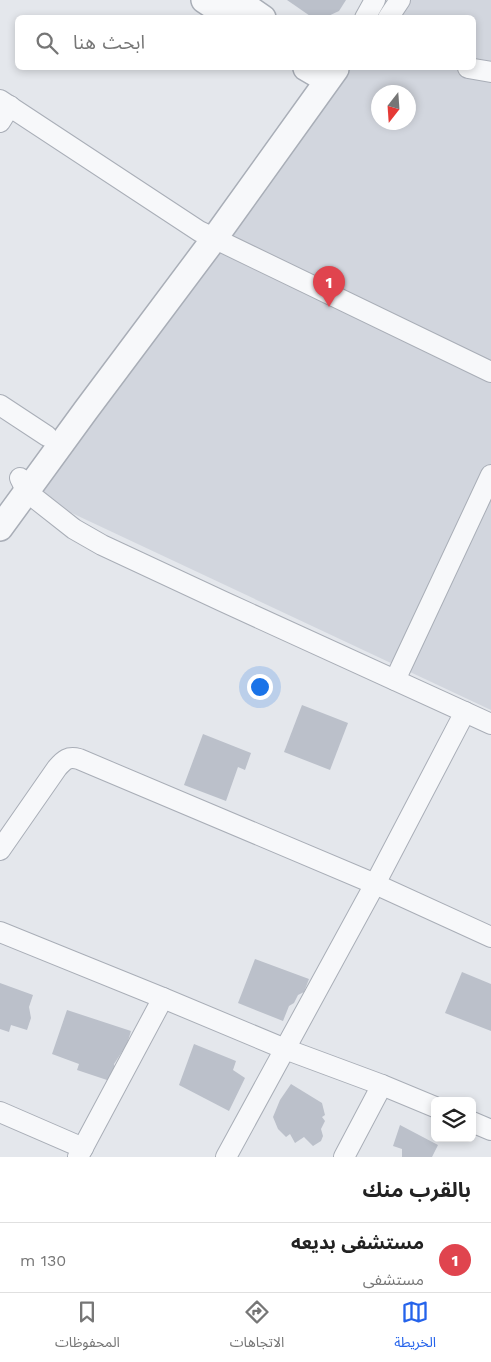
<!DOCTYPE html>
<html lang="ar">
<meta charset="utf-8">
<style>
:root{--surface:#fff;--page:#f6f6f6;--text:#222;--muted:#767676;--line:#e0e0e0;--accent:#2563eb}
body{margin:0;font-family:"Work Sans","Noto Sans Arabic",sans-serif;background:var(--page);color:var(--text);direction:rtl}
.controls{position:absolute;right:15px;bottom:15px;display:grid;overflow:hidden;border-radius:8px;box-shadow:0 2px 8px #0003}
.controls button{width:45px;height:45px;display:grid;place-items:center;padding:0;border:0;border-bottom:1px solid var(--line);background:var(--surface);color:var(--text);font:25px sans-serif}
.compass{position:absolute;left:371px;top:85px;width:45px;height:45px;border-radius:50%;background:var(--surface);box-shadow:0 2px 8px #0003;rotate:197deg}
.you{position:absolute;left:259px;top:686px;width:18px;height:18px;margin:-12px;border:4px solid #fff;border-radius:50%;background:#1a73e8;box-shadow:0 0 0 8px #1a73e833}
.badge{display:grid;place-items:center;width:32px;height:32px;border-radius:50%;background:var(--accent);color:#fff;font-size:16px;font-weight:700}
.pin{position:absolute;translate:-50% -41px;filter:drop-shadow(0 1px 2px #0008)}
.pin::after{content:'';position:absolute;top:26px;width:18px;height:15px;background:inherit;clip-path:polygon(0 0,100% 0,50% 100%)}
.list{margin:0;padding:0;list-style:none}
h2{display:flex;justify-content:space-between;align-items:center;height:65px;margin:0;padding:0 20px;font-size:21px}
h2 small{font-size:16px;font-weight:400;color:var(--muted)}
.list li{display:grid;grid-template-columns:32px 1fr auto;gap:15px;align-items:center;box-sizing:border-box;height:70px;padding:0 20px;border-top:1px solid var(--line)}
.list b{display:block;font-size:19px;white-space:nowrap}
.list p{margin:0;font-size:16px;white-space:nowrap;color:var(--muted)}
.list em{font-size:16px;font-style:normal;color:var(--muted)}
.icon{flex:none;width:28px;height:28px;fill:none;stroke:currentColor;stroke-width:2;stroke-linecap:round;stroke-linejoin:round}
.map{position:relative;flex:none;width:491px;height:1157px;overflow:hidden;direction:ltr}
.search{position:absolute;background:var(--surface);box-shadow:0 2px 8px #0003;left:15px;right:15px;top:15px;height:55px;display:flex;align-items:center;gap:12px;box-sizing:border-box;padding:0 18px;border-radius:8px;color:var(--muted);font-size:19px}
.sheet{height:135px;background:var(--surface)}
nav{display:flex;justify-content:space-around;align-items:center;box-sizing:border-box;height:70px;border-top:1px solid var(--line);background:var(--surface);font-size:14px;color:var(--muted)}
nav a{display:grid;justify-items:center;gap:2px}
nav .on{color:var(--accent)}
.map>svg:first-child{display:block}
</style>
<div class="map">
<svg width="491" height="1157" viewBox="0 0 491 1157">
<rect width="100%" height="100%" fill="#e4e7ec"/>
<path fill="#d2d6de" fill-rule="evenodd" d="M 397,0 L 491,0 L 491,710 L 27,492 L 346,68 L 474,68 L 474,18 L 384,17 ZM 378,92 L 408,92 L 408,122 L 378,122 Z"/>
<g fill="#bbc0ca">
<polygon points="287,0 346,0 339,11 324,18 313,18"/>
<polygon points="302,705 348,723 330,770 284,752"/>
<polygon points="203,734 251,753 245,770 238,767 226,801 184,785"/>
<polygon points="255,959 309,979 304,992 298,995 294,1003 289,1006 283,1021 238,1003"/>
<polygon points="462,972 491,984 491,1031 445,1013"/>
<polygon points="0,983 33,995 29,1007 31,1018 27,1030 11,1025 9,1032 0,1029"/>
<polygon points="67,1010 131,1031 127,1044 114,1064 116,1073 113,1082 77,1070 79,1064 52,1054"/>
<polygon points="194,1044 236,1061 233,1070 245,1078 229,1111 179,1085"/>
<polygon points="291,1084 322,1103 325,1115 322,1117 325,1121 321,1129 323,1136 321,1141 313,1146 304,1137 295,1143 290,1134 286,1137 278,1129 273,1117 280,1100"/>
<polygon points="400,1125 438,1145 432,1157 402,1157 402,1149 393,1146"/>
</g>
<g fill="none" stroke-linecap="round" stroke-linejoin="round">
<g stroke="#a9aeb7" stroke-width="22">
<g id="minor">
<polyline points="365,18 375,0"/>
<polyline points="388,18 400,0"/>
<polyline points="468,68 491,72"/>
<polyline points="0,100 199,231 491,372"/>
<polyline points="0,122 10,106"/>
<polyline points="0,405 47,436"/>
<polyline points="20,478 27,492 74,529 102,545 222,601 491,724"/>
<polyline points="395,680 491,475"/>
<path d="M 0,850 L 57,768 C 64,760 68,756 79,759 L 375,884 L 491,937"/>
<polyline points="0,932 163,998 285,1049 382,1085 435,1107"/>
<polyline points="0,1112 83,1148"/>
<polyline points="472,1122 491,1130"/>
<polyline points="78,1157 163,998"/>
<polyline points="226,1157 375,884 465,712"/>
<polyline points="344,1157 382,1085"/>
</g>
</g>
<g stroke="#a9aeb7" stroke-width="28">
<g id="tertiary">
<polyline points="204,0 231,18"/>
<polyline points="237,0 263,18"/>
<polyline points="306,68 318,75 325,83"/>
<polyline points="0,528 86,410 214,239 336,69 334,68"/>
</g>
</g>
<use href="#minor" stroke="#f7f8fa" stroke-width="20"/>
<use href="#tertiary" stroke="#f7f8fa" stroke-width="25"/>
</g>
</svg>
<div class="controls">
<button><svg class="icon" aria-label="layers" viewBox="0 0 24 24"><path d="M12 4l9 5-9 5-9-5zM3 14l9 5 9-5"/></svg></button>
</div>
<svg class="compass" viewBox="-18 -18 36 36"><path d="M0-13l5 13h-10z" fill="#e53935"/><path d="M0 13l5-13h-10z" fill="#767676"/></svg>
<div class="you"></div>
<div class="pin badge" style="left:329px;top:307px;background:#e0444e">1</div>
<div class="search"><svg class="icon" aria-label="search" viewBox="0 0 24 24"><circle cx="10" cy="10" r="6"/><path d="M15 15l6 6"/></svg>ابحث هنا</div>
</div>
<section class="sheet">
<h2>بالقرب منك<small></small></h2>
<ul class="list">
<li><span class="badge" style="background:#e0444e">1</span><div><b>مستشفى بديعه</b><p>مستشفى</p></div><em>130 m</em></li>
</ul>
</section>
<nav>
<a class="on"><svg class="icon" aria-label="map" viewBox="0 0 24 24"><path d="M3 6l6-2 6 2 6-2v14l-6 2-6-2-6 2zM9 4v14M15 6v14"/></svg>الخريطة</a>
<a><svg class="icon" aria-label="directions" viewBox="0 0 24 24"><path d="M12 3l9 9-9 9-9-9zM9 14v-3h6M13 9l2 2-2 2"/></svg>الاتجاهات</a>
<a><svg class="icon" aria-label="saved" viewBox="0 0 24 24"><path d="M7 4h10v16l-5-4-5 4z"/></svg>المحفوظات</a>
</nav>
